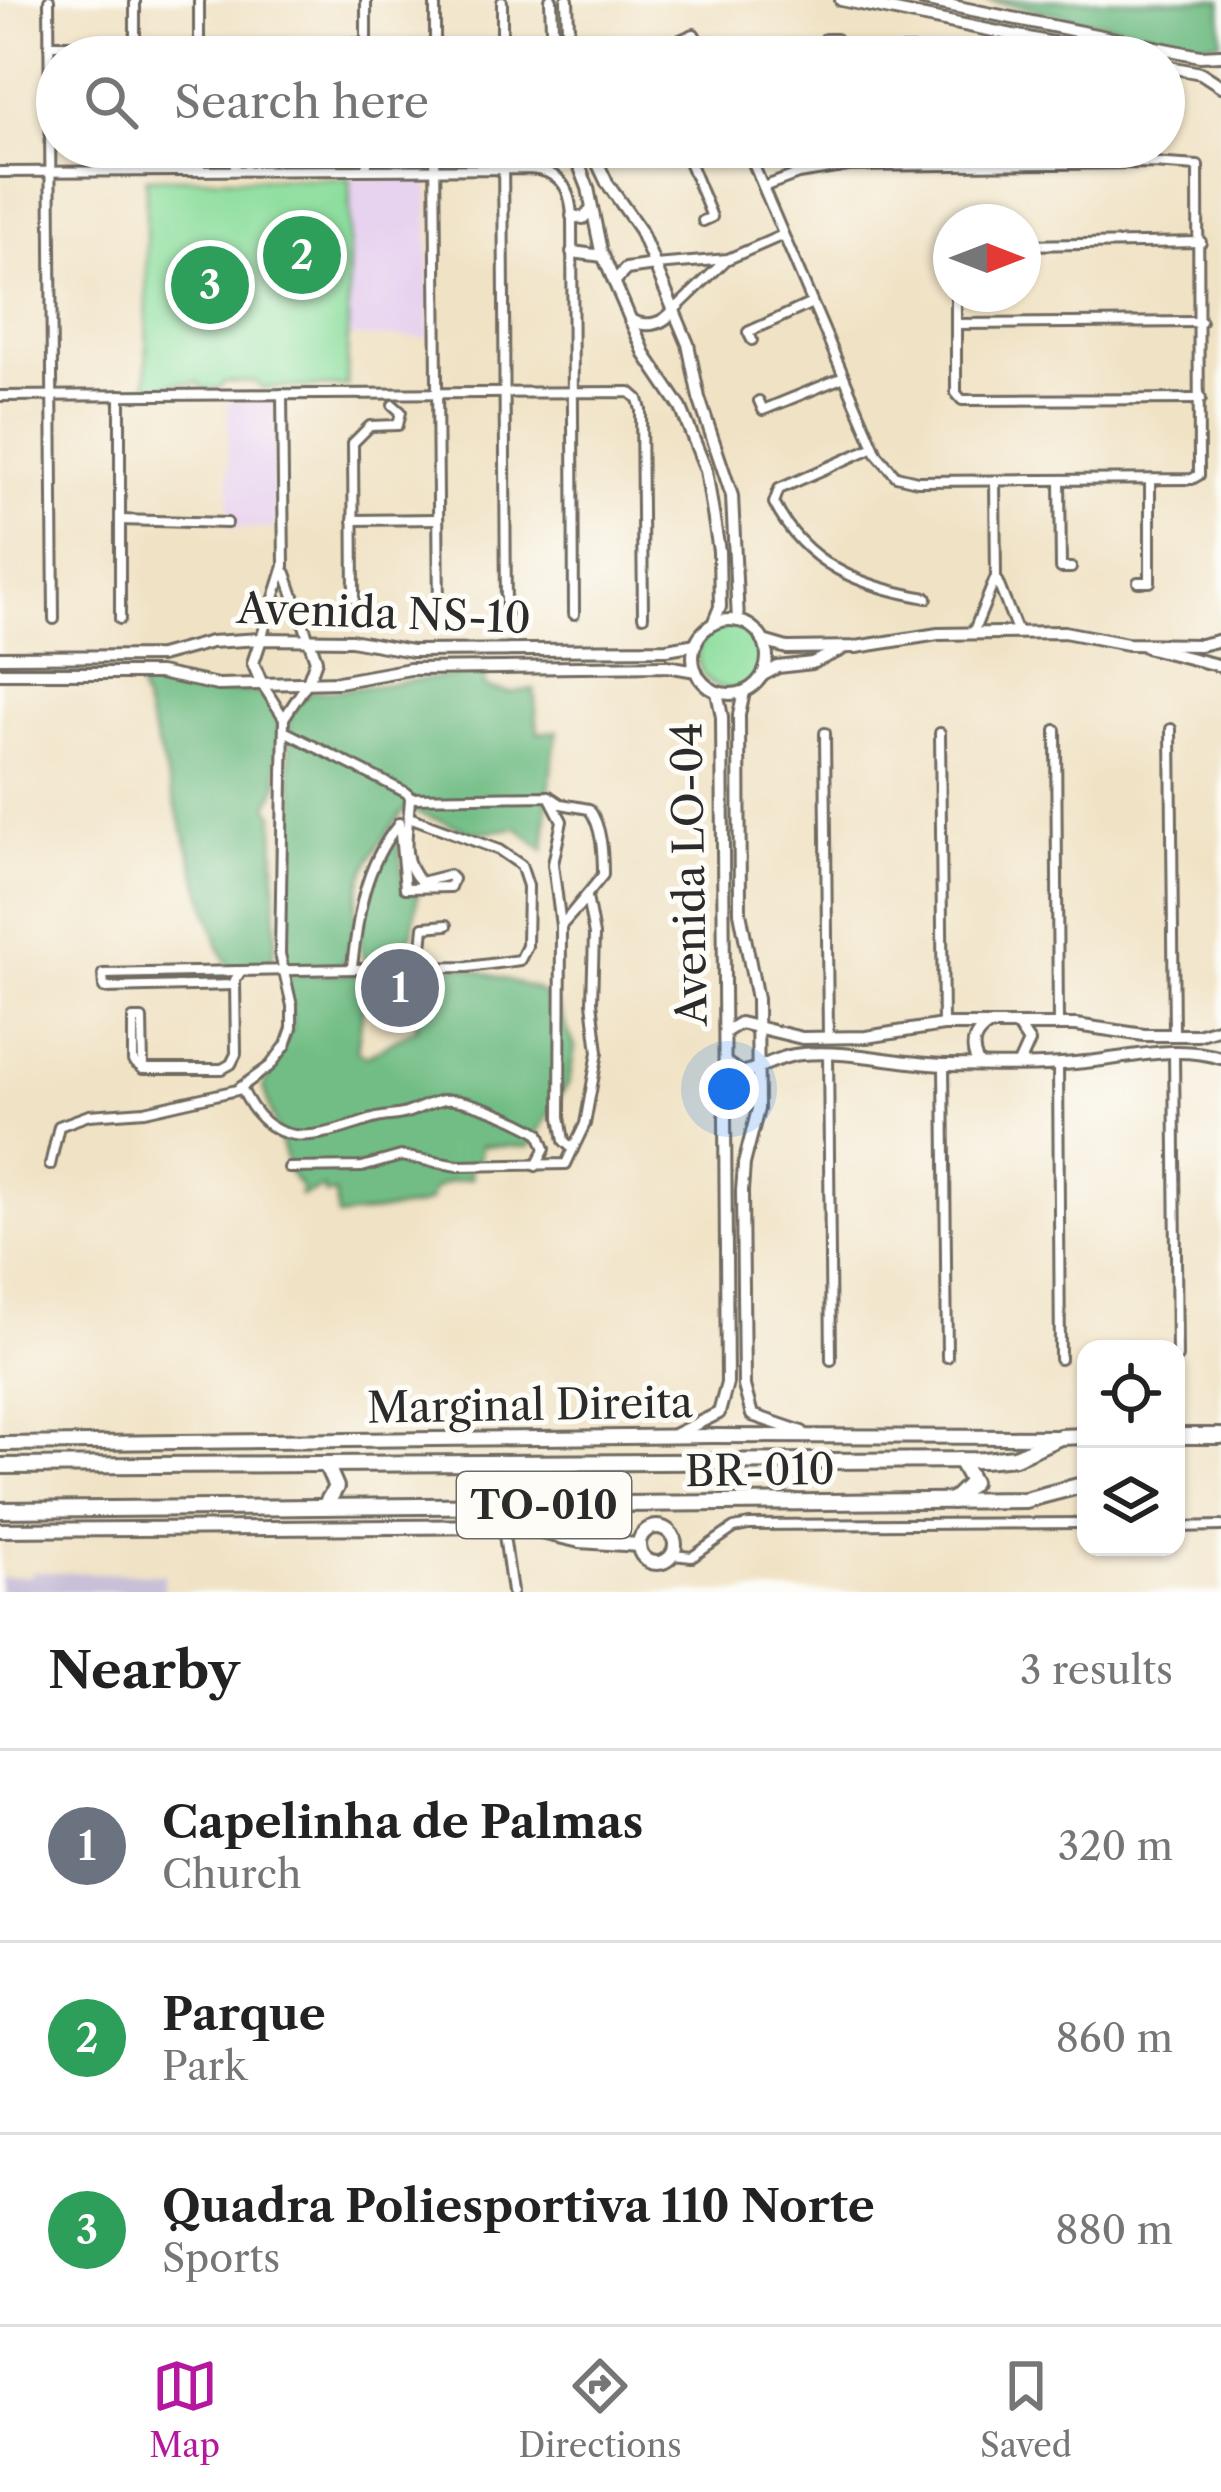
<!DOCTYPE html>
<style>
:root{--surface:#fff;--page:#f6f6f6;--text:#222;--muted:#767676;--line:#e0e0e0;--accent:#b5179e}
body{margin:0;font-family:"Libre Caslon Text",serif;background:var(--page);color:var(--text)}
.controls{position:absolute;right:36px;bottom:36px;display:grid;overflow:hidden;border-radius:24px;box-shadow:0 3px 9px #0004}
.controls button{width:108px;height:108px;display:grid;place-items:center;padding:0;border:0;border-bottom:3px solid var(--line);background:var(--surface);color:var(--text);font:60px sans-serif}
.compass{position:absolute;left:933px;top:204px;width:108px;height:108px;border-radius:50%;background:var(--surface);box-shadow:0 3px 9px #0004;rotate:90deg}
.you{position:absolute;left:729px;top:1089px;width:42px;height:42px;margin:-30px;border:9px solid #fff;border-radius:50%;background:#1a73e8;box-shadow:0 0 0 18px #1a73e833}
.badge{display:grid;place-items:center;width:78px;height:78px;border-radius:50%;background:var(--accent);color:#fff;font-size:39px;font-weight:700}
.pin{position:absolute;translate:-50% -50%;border:6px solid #fff;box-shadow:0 3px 12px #0006}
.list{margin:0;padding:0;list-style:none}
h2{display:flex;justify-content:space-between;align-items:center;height:156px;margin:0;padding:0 48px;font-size:51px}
h2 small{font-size:39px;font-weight:400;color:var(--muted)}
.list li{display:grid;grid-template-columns:78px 1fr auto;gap:36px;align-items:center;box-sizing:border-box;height:192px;padding:0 48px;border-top:3px solid var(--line)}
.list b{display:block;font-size:45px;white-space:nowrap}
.list p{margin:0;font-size:39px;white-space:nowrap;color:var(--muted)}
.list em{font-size:39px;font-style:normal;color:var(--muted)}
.icon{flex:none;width:66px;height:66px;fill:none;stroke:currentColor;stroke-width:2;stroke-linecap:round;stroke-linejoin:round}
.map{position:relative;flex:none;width:1221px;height:1592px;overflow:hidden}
.search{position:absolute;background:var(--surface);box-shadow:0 3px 9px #0004;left:36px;right:36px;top:36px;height:132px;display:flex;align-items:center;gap:30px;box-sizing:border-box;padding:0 42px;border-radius:66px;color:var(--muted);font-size:45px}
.sheet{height:732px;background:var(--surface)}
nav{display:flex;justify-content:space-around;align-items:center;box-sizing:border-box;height:168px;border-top:3px solid var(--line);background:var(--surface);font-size:33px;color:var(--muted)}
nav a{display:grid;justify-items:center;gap:6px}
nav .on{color:var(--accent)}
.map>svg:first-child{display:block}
</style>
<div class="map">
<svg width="1221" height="1592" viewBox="0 0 1221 1592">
<rect width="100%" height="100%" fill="#fdfcf7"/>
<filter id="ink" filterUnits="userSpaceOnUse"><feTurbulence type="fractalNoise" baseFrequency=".00833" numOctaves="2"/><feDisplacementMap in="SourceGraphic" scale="24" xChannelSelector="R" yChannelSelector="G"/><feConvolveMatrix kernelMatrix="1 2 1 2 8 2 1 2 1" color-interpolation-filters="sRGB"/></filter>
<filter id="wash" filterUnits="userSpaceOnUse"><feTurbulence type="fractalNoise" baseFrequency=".004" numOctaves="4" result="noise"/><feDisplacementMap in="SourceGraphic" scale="48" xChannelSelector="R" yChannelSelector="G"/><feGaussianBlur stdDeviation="2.7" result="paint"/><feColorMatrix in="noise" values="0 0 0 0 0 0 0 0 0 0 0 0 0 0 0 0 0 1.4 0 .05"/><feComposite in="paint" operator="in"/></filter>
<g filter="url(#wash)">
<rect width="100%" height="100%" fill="#f0e2c4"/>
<g fill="#e7d2ef">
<polygon points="350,179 428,179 429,337 347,337"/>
<polygon points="228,399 274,399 275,528 229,528"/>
</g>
<polygon fill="#c8bfd8" points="32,1572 164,1574 164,1592 0,1592 0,1577 31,1576"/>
<g fill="#8dde9e" stroke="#5c8464" stroke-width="3">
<polygon points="146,178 350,179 347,386 261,388 256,382 224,382 219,388 203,388 199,383 171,383 167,389 147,388"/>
<circle cx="730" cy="657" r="32"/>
</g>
<g fill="#72bd85" stroke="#4e7458" stroke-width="3">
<polygon points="987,0 1221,0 1221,41 1199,43"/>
<path d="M 486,674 L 484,687 L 510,693 L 534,689 L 538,733 L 558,731 C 549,770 548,809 544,850 L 518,828 L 473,833 L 406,808 C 389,830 369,854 361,882 C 353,911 357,939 341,965 L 285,969 L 289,830 L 296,802 L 290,775 L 289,713 L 310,692 C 369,689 427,676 486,674 Z"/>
<path d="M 137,680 L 161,680 L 221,692 L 250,691 L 262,694 L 279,713 C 281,735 272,761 279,782 L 268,806 L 274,814 L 276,939 L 272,960 L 266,965 L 230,969 L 219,947 Z"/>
<path d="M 398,831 L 403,889 L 418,895 L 412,933 L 394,960 L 364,961 C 350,915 379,870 398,831 Z"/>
<path d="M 463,966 L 536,989 L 556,1004 L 575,1047 L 569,1082 L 529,1147 L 481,1146 L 479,1162 L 469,1162 L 472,1178 C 453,1182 432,1181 430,1201 L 418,1206 L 338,1217 L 335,1193 L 326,1195 L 324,1188 L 300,1196 L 301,1187 L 291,1175 L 263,1087 L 292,1028 L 286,975 L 367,974 L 357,1051 L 367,1056 L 416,1028 L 421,973 Z"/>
</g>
</g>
<g filter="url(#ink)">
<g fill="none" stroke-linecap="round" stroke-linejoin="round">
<g stroke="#706b61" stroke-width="14">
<g id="minor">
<polyline points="49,0 54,619"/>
<polyline points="199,0 199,57"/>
<polyline points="366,0 366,57"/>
<polyline points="502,2 502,57"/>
<polyline points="825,39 836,39 836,57"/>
<polyline points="49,45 134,45"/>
<polyline points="265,46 366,43"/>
<polyline points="903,50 913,50 913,57"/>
<polyline points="169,52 169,57"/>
<polyline points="135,57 135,0"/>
<polyline points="435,57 435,0"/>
<polyline points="641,57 694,34 707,57"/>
<polyline points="169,147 169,169"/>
<polyline points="200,147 200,169"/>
<polyline points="234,147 235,170"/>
<polyline points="367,147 367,169"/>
<polyline points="435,147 439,616"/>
<polyline points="503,147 506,614"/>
<polyline points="683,147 712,217 703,221"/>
<polyline points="746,147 877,454 896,476 917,481 1192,479 1199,475 1198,166 1152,163 849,166 798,174 763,187"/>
<polyline points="837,147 838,168"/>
<polyline points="914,147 914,165"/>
<polyline points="991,147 992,164"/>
<polyline points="1069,147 1069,163"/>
<polyline points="1152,163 1154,147"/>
<path d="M 0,172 L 529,169 C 560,171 570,186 572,216 L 574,614"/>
<polyline points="1023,245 1201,242"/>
<polyline points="655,265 728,259 783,235"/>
<polyline points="956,294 956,393 962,400 1201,399"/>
<polyline points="674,310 725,261"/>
<polyline points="956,324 1201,322"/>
<polyline points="752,340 748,332 812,303"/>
<polyline points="120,395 120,619"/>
<polyline points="0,396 630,392 638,399 641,410 643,616"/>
<polyline points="759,401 763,410 844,377"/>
<path d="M 874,447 L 779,489 L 774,503 C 805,565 862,587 927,598"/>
<polyline points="1060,480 1061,568 1071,568"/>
<polyline points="995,481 996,578 1018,633"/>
<polyline points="120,520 227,523"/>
<polyline points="353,520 438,519"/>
<polyline points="286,573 309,640"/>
<polyline points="1138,582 1150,582 1150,480"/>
<polyline points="354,598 353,443 370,426 398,425 401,412 393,405"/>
<polyline points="973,633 995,579"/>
<polyline points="261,639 284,566 282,394"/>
<polyline points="262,684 284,718"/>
<polyline points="284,718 308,682"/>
<polyline points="1171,729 1174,1035"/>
<polyline points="1056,730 1058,1025"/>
<path d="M 284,731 L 407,793 L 410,798 C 409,827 398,860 421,882 L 449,875 L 453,879 L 450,887 L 405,888 L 399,823"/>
<polyline points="825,733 828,1037"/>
<polyline points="940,733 943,1025"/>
<path d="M 410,798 L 549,796 L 562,821 L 553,864 L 561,926 L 587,897 L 594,935 L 592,1002 L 598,1052 L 585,1124 L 573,1149 L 564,1141 L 560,1117 L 561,926 L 603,875 C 603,854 602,826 589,809 L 561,804 L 549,796"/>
<polyline points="413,964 422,948 424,927 447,925"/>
<path d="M 352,967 C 358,915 364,867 398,825"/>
<polyline points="235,985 104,988 103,974 238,971"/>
<polyline points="1174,1052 1177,1357"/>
<polyline points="828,1053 831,1360"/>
<polyline points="1058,1064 1060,1359"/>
<polyline points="944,1065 947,1357"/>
<polyline points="143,1069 142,1019 133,1019 133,1061 143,1069 222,1069 231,1064 236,1054 235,980 241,971 468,967 520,960 527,946 528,886 521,865 499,850 409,817"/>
<path d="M 241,1087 C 272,1155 316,1137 373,1119 C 385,1115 397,1117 409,1112 C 421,1108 431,1102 444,1100 C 466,1097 520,1121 539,1133 L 545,1149 L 536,1166"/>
<polyline points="50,1165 59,1126 89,1115 145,1111 237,1090 270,1066 286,1045 292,1028 292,1006 280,954 284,718"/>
<polyline points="289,1168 362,1167 401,1156 458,1166 566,1164 573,1149"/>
<polyline points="1176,1527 1221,1526"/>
<polyline points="503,1528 512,1592"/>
<polyline points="673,1555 692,1557 734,1528 749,1525 1086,1523"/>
</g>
</g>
<g stroke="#706b61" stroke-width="16">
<g id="tertiary">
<polyline points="551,0 553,57"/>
<polyline points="567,0 569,57"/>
<polyline points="841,0 1122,57"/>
<polyline points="923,0 1200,56 1221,55"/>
<polyline points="1164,66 1201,73 1221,86"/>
<polyline points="572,147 588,188 601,251 646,356 681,408 706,470 719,551 720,607 713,624"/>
<polyline points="590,147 607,183 640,230 688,344 699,398 732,496 738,621"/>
<polyline points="572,216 583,218 591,210"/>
<polyline points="572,252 603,256"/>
<polyline points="614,282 626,269 655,265"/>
<path d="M 630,320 C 648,328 662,325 674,310"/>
<circle cx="730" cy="657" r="37"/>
<polyline points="763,641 787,648 856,647 938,634 1064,632 1127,644 1200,645 1221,640"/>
<polyline points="1146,647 1221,666"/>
<polyline points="0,657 160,656 211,642 261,639 351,640 412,651 667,649 696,644"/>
<polyline points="0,673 159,673 218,685 338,682 410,669 667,666 696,671"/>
<polyline points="763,675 778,667 812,663 841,650"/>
<polyline points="261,682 253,663 261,639"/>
<polyline points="308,682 316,660 309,640"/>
<polyline points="744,692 739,715 740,912 757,999 758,1109 744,1164 742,1191 744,1386 752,1415 802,1432"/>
<polyline points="725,1032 740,1023 802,1038 866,1037 943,1025 1076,1025 1144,1035 1197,1035 1221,1028"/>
<path d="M 725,1062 L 741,1073 C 762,1068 781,1055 802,1054 C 852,1050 898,1064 948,1065 C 993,1066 1040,1067 1085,1062 C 1131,1058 1175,1044 1221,1058"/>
<polyline points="1019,1064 1029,1042 1019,1027"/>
<path d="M 979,1065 C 970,1049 972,1036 987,1026"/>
<polyline points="676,1434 719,1413 727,1383 722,717 717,692"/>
</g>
</g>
<g stroke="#706b61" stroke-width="18">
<g id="secondary">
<polyline points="0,1444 712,1436 1055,1437"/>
<circle cx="657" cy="1545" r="18"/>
<polyline points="0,1530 515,1526 580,1541 639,1545"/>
</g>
</g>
<g stroke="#706b61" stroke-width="20">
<g id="trunk">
<polyline points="1176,1436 1221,1436"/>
<polyline points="0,1466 984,1460 1015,1457 1060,1437 1086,1436"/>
<polyline points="952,1501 972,1482 960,1460"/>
<polyline points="325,1506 336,1487 326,1464"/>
<polyline points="0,1510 1025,1500 1086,1484"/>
</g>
</g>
<use href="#minor" stroke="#fff" stroke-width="8"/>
<use href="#tertiary" stroke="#fff" stroke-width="10"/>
<use href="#secondary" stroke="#fff" stroke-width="12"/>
<use href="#trunk" stroke="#fff" stroke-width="14"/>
</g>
</g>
<g text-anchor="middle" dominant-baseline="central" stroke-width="10" stroke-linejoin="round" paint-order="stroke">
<rect fill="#fdfcf7" stroke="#6a6a68" stroke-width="3" x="457" y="1472" width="174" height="66" rx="9"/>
<g font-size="39" font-weight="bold" fill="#2b2b2b">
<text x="544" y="1505">TO-010</text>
</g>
<g font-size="42" fill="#2b2b2b" stroke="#fdfcf7">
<text transform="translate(384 613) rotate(2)">Avenida NS-10</text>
<text transform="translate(689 874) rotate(-91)">Avenida LO-04</text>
<text transform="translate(530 1405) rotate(-1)">Marginal Direita</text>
<text transform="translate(760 1470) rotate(-1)">BR-010</text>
</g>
</g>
</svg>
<div class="controls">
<button><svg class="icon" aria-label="locate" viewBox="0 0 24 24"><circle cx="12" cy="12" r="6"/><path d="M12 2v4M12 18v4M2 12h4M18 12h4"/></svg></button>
<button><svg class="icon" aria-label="layers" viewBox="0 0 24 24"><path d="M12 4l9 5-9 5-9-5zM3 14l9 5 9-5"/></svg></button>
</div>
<svg class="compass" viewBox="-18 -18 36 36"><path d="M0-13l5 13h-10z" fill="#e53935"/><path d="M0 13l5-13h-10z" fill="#767676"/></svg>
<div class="you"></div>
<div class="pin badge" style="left:400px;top:988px;background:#6b7280">1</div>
<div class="pin badge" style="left:302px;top:255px;background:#2e9e5b">2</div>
<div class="pin badge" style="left:210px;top:285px;background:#2e9e5b">3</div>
<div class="search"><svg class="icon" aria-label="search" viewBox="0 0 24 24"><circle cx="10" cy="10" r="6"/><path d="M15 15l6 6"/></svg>Search here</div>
</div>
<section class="sheet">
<h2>Nearby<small>3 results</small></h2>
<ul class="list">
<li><span class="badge" style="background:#6b7280">1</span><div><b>Capelinha de Palmas</b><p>Church</p></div><em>320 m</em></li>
<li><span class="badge" style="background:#2e9e5b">2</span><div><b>Parque</b><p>Park</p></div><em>860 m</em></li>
<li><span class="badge" style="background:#2e9e5b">3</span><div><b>Quadra Poliesportiva 110 Norte</b><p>Sports</p></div><em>880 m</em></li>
</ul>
</section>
<nav>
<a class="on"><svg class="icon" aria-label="map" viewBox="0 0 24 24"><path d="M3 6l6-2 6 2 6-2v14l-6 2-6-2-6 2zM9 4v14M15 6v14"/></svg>Map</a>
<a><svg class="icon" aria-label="directions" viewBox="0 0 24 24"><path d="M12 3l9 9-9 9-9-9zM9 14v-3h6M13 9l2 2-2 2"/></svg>Directions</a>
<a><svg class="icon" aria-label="saved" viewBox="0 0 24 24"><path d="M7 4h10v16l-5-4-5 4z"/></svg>Saved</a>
</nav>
